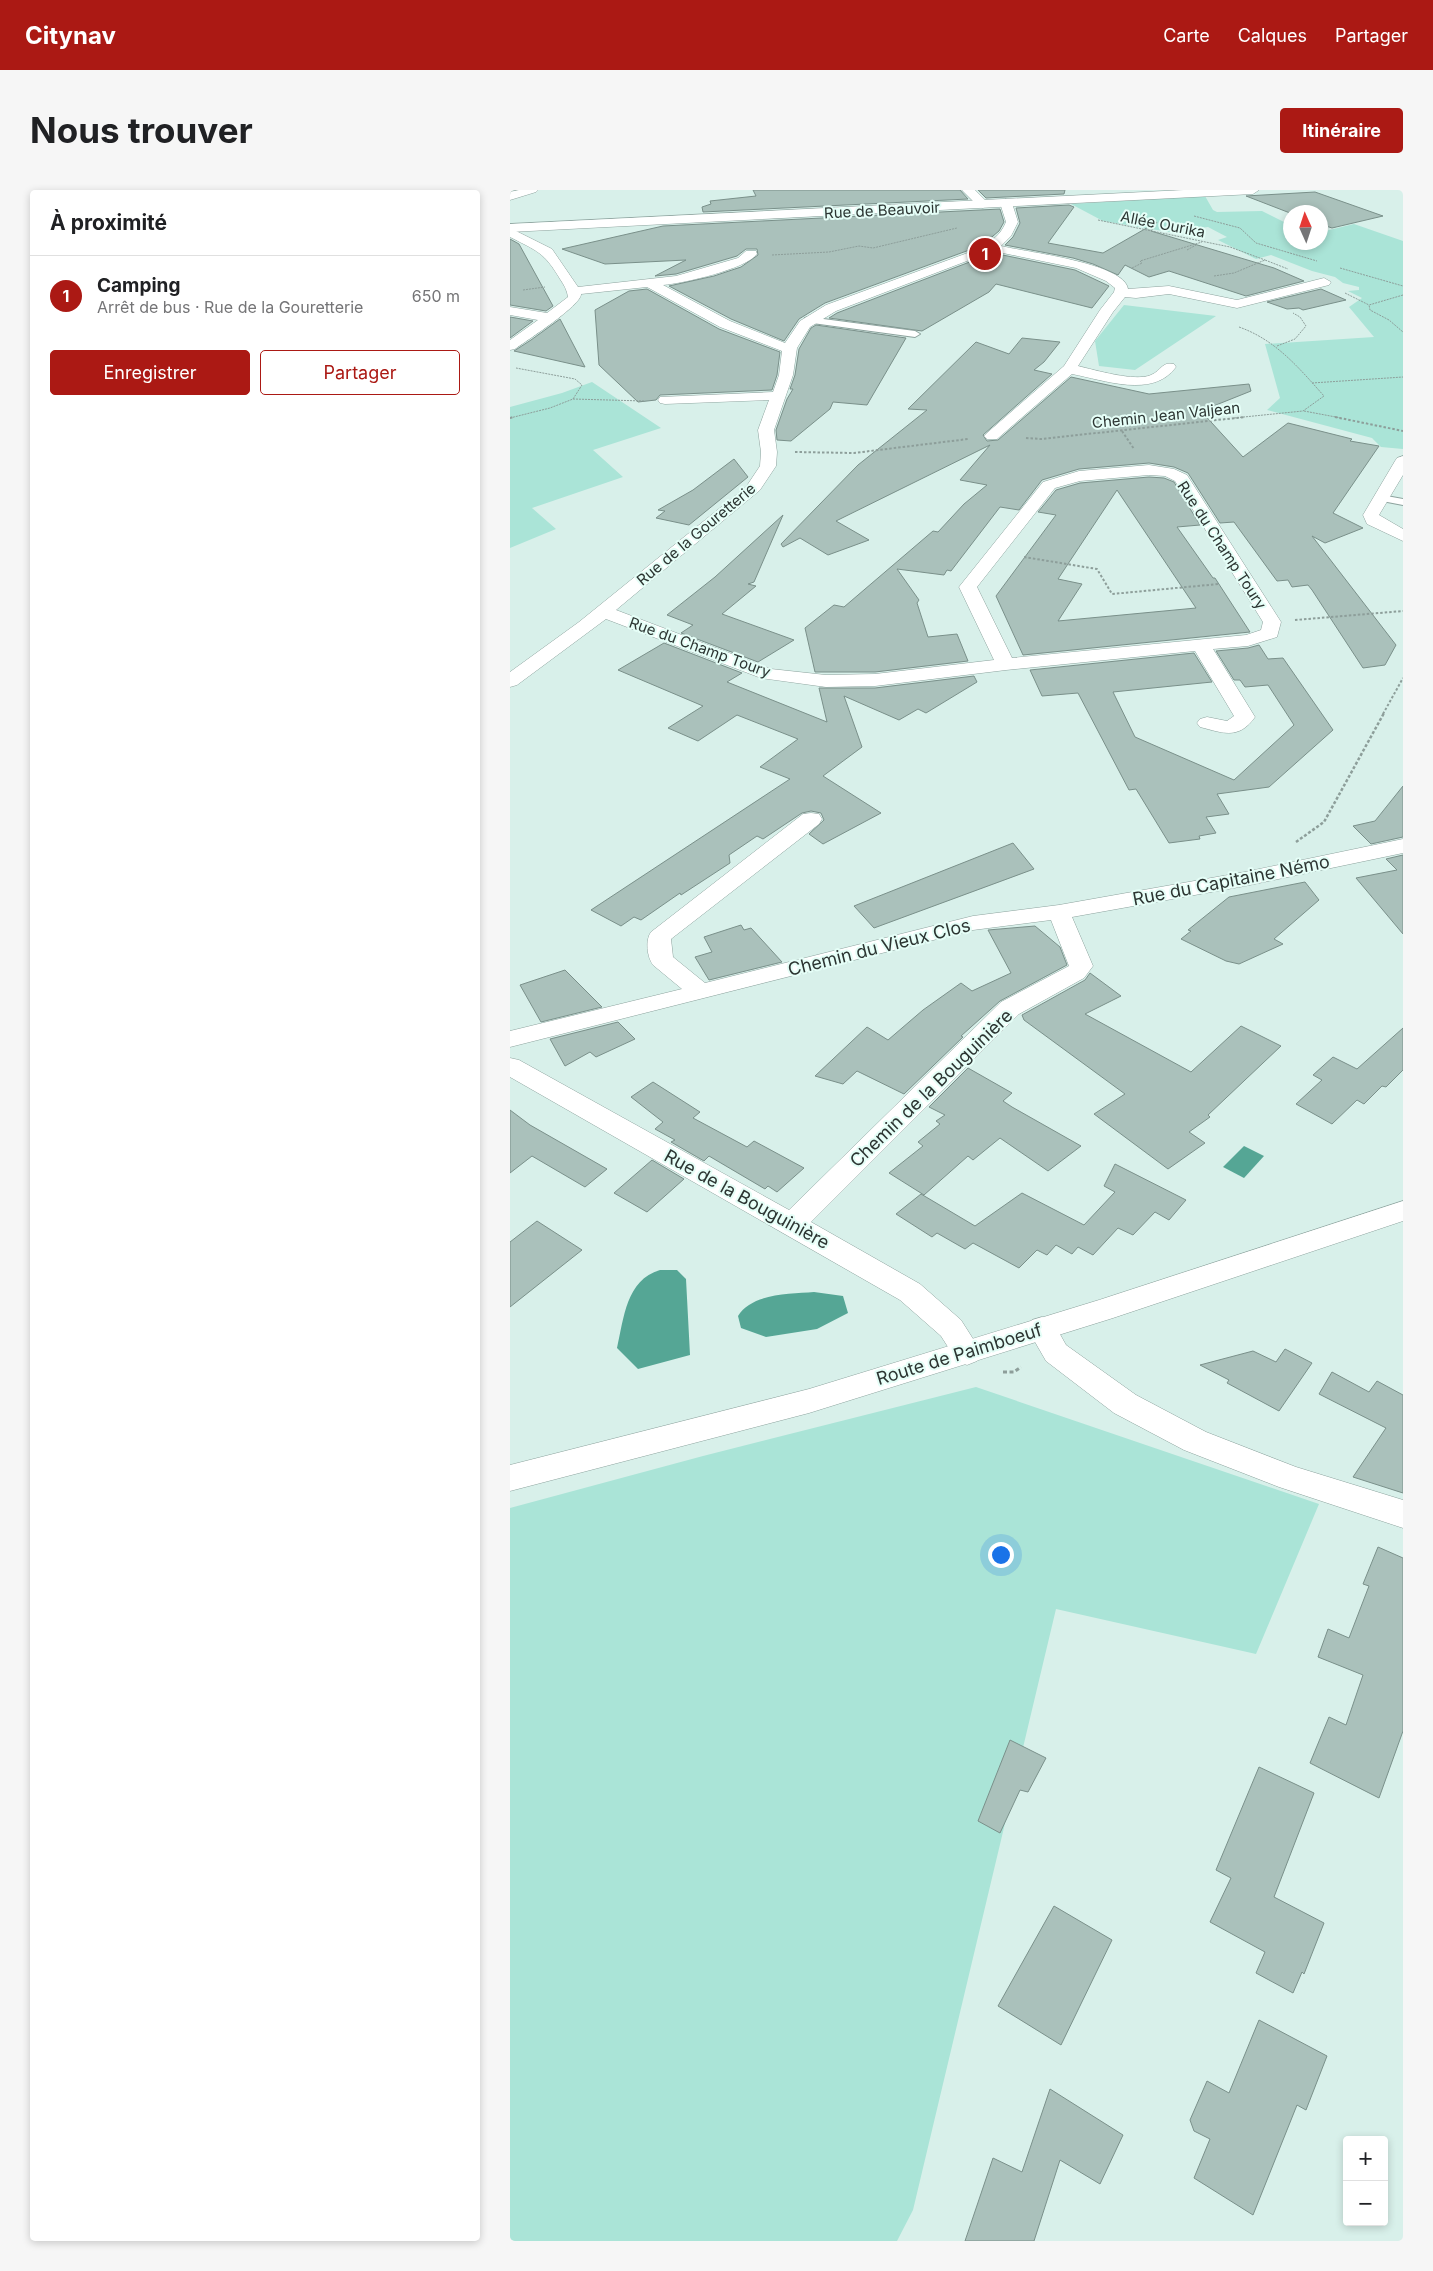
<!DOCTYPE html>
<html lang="fr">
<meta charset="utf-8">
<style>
:root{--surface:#fff;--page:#f6f6f6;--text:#202124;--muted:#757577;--line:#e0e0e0;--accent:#ab1914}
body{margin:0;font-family:Inter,sans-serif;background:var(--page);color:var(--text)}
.controls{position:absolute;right:15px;bottom:15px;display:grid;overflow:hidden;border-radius:5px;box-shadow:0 2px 8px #0003}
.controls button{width:45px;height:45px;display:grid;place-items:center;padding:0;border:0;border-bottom:1px solid var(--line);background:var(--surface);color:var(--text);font:25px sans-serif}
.compass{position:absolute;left:773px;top:15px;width:45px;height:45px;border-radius:50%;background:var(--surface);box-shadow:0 2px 8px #0003;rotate:357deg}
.you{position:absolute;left:490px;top:1364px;width:18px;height:18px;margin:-12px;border:4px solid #fff;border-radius:50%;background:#1a73e8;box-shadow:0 0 0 8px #1a73e833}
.badge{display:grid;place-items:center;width:32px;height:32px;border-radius:50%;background:var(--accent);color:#fff;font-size:16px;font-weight:700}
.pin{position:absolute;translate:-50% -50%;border:2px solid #fff;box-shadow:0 1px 5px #0006}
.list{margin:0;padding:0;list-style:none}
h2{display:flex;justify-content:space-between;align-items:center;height:65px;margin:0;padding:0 20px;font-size:21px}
h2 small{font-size:16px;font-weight:400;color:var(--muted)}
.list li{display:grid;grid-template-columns:32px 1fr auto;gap:15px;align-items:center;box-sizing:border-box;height:80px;padding:0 20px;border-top:1px solid var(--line)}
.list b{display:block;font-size:19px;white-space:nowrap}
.list p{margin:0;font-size:16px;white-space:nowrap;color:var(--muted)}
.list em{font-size:16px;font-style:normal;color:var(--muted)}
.actions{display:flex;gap:10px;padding:15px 20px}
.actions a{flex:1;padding:11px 0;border:1px solid var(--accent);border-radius:5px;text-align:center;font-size:18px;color:var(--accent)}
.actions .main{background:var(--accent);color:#fff}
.map{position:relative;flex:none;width:893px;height:2051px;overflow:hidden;border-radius:5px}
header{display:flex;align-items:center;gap:30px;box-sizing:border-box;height:70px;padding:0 25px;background:var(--accent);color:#fff}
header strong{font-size:24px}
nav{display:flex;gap:28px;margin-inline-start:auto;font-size:18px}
.intro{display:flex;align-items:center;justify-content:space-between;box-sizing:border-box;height:120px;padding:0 30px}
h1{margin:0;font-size:35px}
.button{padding:12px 22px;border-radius:5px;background:var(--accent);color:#fff;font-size:18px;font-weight:700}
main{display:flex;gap:30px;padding:0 30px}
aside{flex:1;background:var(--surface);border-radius:5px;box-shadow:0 2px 8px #0003}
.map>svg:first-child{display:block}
</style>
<header>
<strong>Citynav</strong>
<nav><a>Carte</a><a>Calques</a><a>Partager</a></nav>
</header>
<div class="intro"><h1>Nous trouver</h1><a class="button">Itinéraire</a></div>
<main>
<aside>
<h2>À proximité<small></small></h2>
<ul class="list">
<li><span class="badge">1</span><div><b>Camping</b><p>Arrêt de bus · Rue de la Gouretterie</p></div><em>650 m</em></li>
</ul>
<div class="actions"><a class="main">Enregistrer</a><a>Partager</a></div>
</aside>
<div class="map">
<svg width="893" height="2051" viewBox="0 0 893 2051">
<rect width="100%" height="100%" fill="#d8f0ea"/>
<g fill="#aae4d7">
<polygon points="695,6 703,20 707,22 752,21 780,35 781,52 811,52 811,42 844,34 893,51 893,259 871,257 862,248 757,220 770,208 755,154 864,147 839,117 852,108 838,101 849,100 849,97 833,93 825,87 802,81 761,65 746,69 708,50 717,47 698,37 659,42 593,31 561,14"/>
<polygon points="614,115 706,126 625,180 589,176 585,151"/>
<polygon points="82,192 151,238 83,260 113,287 22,318 46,339 0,358 0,217 52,203"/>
<polygon points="466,1197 809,1314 746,1464 546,1419 403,2020 387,2051 0,2051 0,1318 193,1266"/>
</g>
<g fill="#55a695">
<polygon points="734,956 754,966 734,988 713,977"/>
<path d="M 150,1080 L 167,1080 L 176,1089 L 180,1165 L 128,1179 L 107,1158 C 114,1128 116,1090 150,1080 Z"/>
<path d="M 304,1102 L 333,1106 L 338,1123 L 307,1139 L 256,1147 L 231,1138 L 228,1126 C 242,1103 280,1104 304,1102 Z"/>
</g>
<g fill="#aac1bb" stroke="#7a908a" fill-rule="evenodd">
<polygon points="243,0 450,0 458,9 193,22 192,17 201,14 200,11 246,6"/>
<polygon points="468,0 555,0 554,4 476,8"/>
<polygon points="805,2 873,26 822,38 810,34 810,22 780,23 736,6"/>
<polygon points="559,15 564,17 538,53 593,63 647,32 641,41 764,78 794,91 736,106 659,81 639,87 615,75 608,85 583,74 563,68 495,55 503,47 510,33 506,18"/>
<polygon points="490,19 494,32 489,41 477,51 462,59 315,113 289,129 274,151 221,129 159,96 204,86 231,77 248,65 247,59 236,59 227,66 166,84 145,86 176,70 95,74 52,59 153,36"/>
<polygon points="0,49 9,54 43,116 36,121 0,115"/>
<polygon points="483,63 565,80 599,96 582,118 486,94 479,102 412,141 319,128 327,123"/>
<polygon points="137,99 209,139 270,162 267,185 262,200 150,205 146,210 128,212 89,175 85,120 119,101"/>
<polygon points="811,99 836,110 793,120 789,118 777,119 757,112"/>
<polygon points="0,127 23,131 0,148"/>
<polygon points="50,129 75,177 4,161 21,150"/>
<polygon points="306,135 396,148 357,215 323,212 320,219 281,251 267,250 266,240 277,209 283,199 280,199 285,185 289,159 301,138"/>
<polygon points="512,148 550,152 534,172 524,180 542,184 473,245 477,251 488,250 561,187 639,204 739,194 741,201 691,221 733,267 778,233 842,249 840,251 869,256 823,323 853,338 815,353 802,346 886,455 875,475 853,478 802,400 798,395 782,397 778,390 767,391 724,332 710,333 678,283 664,277 639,273 569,279 532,290 509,320 490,317 441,381 437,380 434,385 387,379 409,410 407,413 418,447 447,444 458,471 365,482 305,482 295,438 324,415 334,417 423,341 428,342 454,314 477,295 450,290 480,255 326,331 359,350 318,365 290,348 273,357 271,354 348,275 417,220 398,219 466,152 499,164"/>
<polygon points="224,269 238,287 179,335 146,328 155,321 148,320 183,300"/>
<path d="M 639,287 L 654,288 L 664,292 L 690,335 L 667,337 L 703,388 L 705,388 L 740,442 L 513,465 L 486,406 L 546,325 L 528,322 L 546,300 L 570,293 ZM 607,300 L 686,418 L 548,431 L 572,394 L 548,389 Z"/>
<polygon points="273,325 244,392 238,394 246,396 212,424 284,450 248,472 171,443 183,435 157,425 205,387"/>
<polygon points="154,453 232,483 217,492 317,532 309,498 365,498 464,486 467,492 416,523 408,519 389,530 334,506 352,557 313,586 371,623 313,654 299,644 314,630 311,623 301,621 292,623 253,649 247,646 219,665 220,673 171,705 170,703 131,730 124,727 111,736 81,720 280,589 250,577 288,549 227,525 188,551 158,538 193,516 108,480"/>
<polygon points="749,455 758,469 773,468 823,540 759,597 707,604 719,624 696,627 706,643 689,646 690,649 659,653 626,599 619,600 568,503 532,506 520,480 684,463 702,492 603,502 625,547 724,590 784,535 758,495 735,497 730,490 724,490 706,461 738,458"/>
<polygon points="893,596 893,647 861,654 843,636 865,631"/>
<polygon points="503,653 524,679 364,738 344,716"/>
<polygon points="893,665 893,744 846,688 887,680 876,669"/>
<polygon points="795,692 809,710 764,749 773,754 729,774 716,771 671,749 681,741 678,740 719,707"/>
<polygon points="231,735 234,740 241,738 272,772 199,790 185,767 202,762 194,747"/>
<polygon points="525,736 550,757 557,775 490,811 451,846 453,847 394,904 347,881 333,894 305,886 357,837 378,850 413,820 451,793 462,801 501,783 478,740"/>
<polygon points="55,780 92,817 31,832 10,795"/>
<polygon points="580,783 611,806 575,824 681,882 731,836 771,856 698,925 700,927 679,942 695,953 658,979 584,924 615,904 514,830 512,825 575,790"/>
<polygon points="108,832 125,849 86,867 80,862 55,876 40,849"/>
<polygon points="893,838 893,880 876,897 872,896 854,914 847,910 822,934 786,914 812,890 803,885 823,867 847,879"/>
<polygon points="458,878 502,903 493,911 502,917 571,956 538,981 490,948 463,970 458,966 414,1005 379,983 413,956 408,952 430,934 426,931 435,925 419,917"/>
<polygon points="143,892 190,922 183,928 237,957 244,951 294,978 267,1002 258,996 255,999 199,966 194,971 161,952 165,950 145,939 153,932 121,907"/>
<polygon points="0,920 20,935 97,979 75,997 22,966 0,983"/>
<polygon points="142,970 174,989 137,1022 104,1003"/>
<polygon points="605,974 676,1010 659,1030 645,1022 623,1045 608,1038 583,1065 568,1057 562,1064 546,1055 537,1065 527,1060 509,1078 463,1053 455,1059 427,1043 422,1047 386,1024 411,1004 465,1036 512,1003 574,1035 605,1002 594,996"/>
<polygon points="27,1031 72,1060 0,1117 0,1052"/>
<polygon points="775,1159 802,1173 769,1221 717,1193 719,1190 690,1175 743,1161 766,1172"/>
<polygon points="822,1182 859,1202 867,1191 893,1205 893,1303 843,1287 876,1238 809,1204"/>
<polygon points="868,1357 893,1368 893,1541 869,1608 800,1573 819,1527 836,1535 853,1485 808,1467 818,1439 839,1448 859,1396 853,1394"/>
<polygon points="500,1550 536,1568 518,1602 510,1600 490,1643 468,1631"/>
<polygon points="749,1577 804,1603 764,1707 814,1733 794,1784 792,1782 783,1803 746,1783 755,1762 700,1732 721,1688 706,1680"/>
<polygon points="544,1716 602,1750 551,1855 488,1816"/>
<polygon points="749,1830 817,1866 796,1920 787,1915 743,2025 684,1988 700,1949 684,1941 680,1930 697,1891 719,1903"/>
<polygon points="540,1899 613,1945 590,1994 550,1970 524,2051 455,2051 483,1968 512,1982"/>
</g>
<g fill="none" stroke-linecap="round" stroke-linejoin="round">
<g stroke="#8da39e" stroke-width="2">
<g id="service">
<polygon points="298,127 405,141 410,144 405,147 295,132 295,128"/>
<polygon points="871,305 893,309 893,315 867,310 865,308"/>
</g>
</g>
<g stroke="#8da39e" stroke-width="1">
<g id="minor">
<polygon points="9,0 28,0 26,2 0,10 0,2"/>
<polygon points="452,0 465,0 479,14 473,18 469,17"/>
<path d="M 496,9 L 502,13 L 508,32 L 501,46 L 491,56 C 515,62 615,73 618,99 L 659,96 L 727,110 L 814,88 L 821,92 L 819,95 L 727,118 L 659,104 L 626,108 L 615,107 L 603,122 L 568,176 C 585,180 625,192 641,185 C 651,181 652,171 664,174 L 666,177 C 643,209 594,190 562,184 L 487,249 L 477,249 L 474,246 L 477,243 L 554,176 L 590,120 L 604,102 L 605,98 L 596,91 L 566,78 L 483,61 L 326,121 L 300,137 L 287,158 L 283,185 L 264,240 L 267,262 L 266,276 L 250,300 L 106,420 L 261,479 L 316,485 L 365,484 L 484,470 L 449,397 L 533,292 L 569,281 L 639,275 L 664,279 L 677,285 L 771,432 L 767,447 L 738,456 L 703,459 L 745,527 C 729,550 713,543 690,537 L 687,533 L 690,529 L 697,527 L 717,531 L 724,526 L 685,461 L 496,480 L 365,496 L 316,497 L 251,488 L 96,429 L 7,495 L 0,497 L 0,482 L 69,432 L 236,297 L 250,276 L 251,262 L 248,240 L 259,210 L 155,214 L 150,213 L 148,210 L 150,207 L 263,202 L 269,185 L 272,161 L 210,137 L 137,97 L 71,104 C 72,115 16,151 5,159 L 0,160 L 0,150 L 28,130 L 0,125 L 0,117 L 37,123 L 58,107 C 57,100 54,95 50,89 C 34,62 27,61 0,47 L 0,38 L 42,59 L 68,97 L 166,86 L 228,68 L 236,61 L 246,61 L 247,64 C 236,79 174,93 153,95 L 220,131 L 275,153 L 290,131 L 316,115 L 463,61 C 478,54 490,47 496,32 L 490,13 ZM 639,285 L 655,286 L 665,291 L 753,432 L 751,440 L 736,445 L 502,468 L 467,397 L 545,298 L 570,291 Z"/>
<polygon points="893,266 893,285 869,325 893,339 893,351 857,334 853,325 885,271 887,268"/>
<path d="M 301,623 L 309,624 L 312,629 L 309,634 L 161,749 L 163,767 L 195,793 L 463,726 L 549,715 L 735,682 L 893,649 L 893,663 L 735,696 L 562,727 L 583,776 L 574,788 L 509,824 L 301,1032 L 410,1094 L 451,1130 L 472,1163 L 467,1171 L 457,1175 L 447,1171 L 431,1146 L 390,1110 L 0,887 L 0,868 L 9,870 L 279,1020 L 491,812 L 559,776 L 541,730 L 463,740 L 0,857 L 0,841 L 172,799 L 143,775 C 137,767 135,750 141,742 L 293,624 Z"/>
<polygon points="532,1127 542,1130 556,1155 626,1205 696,1242 786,1277 893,1310 893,1338 769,1297 674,1260 604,1223 536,1171 517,1138 522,1130"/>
</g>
</g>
<g stroke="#8da39e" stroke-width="1">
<g id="tertiary">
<polygon points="674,0 749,0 743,4 0,42 0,34"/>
<polygon points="893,1011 893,1031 603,1128 299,1223 0,1301 0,1275 299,1199 589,1110"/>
</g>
</g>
<g stroke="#8d9e9a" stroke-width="1" stroke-dasharray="2 1" stroke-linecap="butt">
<polyline points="684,26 730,38 746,53 807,71"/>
<polyline points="588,30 720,57 755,70"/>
<polyline points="677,60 686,55"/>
<polyline points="262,65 319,62 349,56 363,58 447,38"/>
<polyline points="622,78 632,73 630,71 692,52"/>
<polyline points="830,78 893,96"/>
<polyline points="704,86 724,83 755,70 778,79"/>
<polyline points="13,100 35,97"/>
<polyline points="835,103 859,115"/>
<polyline points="893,105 859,115 860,120 879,130 893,142"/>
<polyline points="767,156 785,149 796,136 790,127 783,123"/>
<polyline points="802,193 893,187"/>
<polyline points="63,209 134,211"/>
<polyline points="794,221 831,228"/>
<polyline points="0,228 40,218 63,209 72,195 65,189 6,178"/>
<path d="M 724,228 L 793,221 L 814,206 C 789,178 766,150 729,137"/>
</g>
<g stroke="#8d9e9a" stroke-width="2" stroke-dasharray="2.5 2" stroke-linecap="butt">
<polyline points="825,227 893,241"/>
<polyline points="0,228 3,227"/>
<polyline points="612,241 624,259"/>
<polyline points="516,248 531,249 735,227"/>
<polyline points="285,262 344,263 458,249"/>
<polyline points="514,367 587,379 602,404 709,394"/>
<polyline points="785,430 893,421"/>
<polyline points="873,524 893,488"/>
</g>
<polyline stroke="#8d9e9a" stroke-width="2.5" stroke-dasharray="3 2" stroke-linecap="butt" points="786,652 814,632 874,523"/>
<polyline stroke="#8d9e9a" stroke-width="3" stroke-dasharray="4 2.5" stroke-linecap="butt" points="493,1182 504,1182 511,1177"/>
<use href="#service" fill="#fff" fill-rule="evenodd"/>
<use href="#minor" fill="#fff" fill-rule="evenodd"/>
<use href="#tertiary" fill="#fff" fill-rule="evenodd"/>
</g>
<g text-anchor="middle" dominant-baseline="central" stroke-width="4" stroke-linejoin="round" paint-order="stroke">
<g font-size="15" fill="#2c3532" stroke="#e5fef7">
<text transform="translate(372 20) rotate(-3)">Rue de Beauvoir</text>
<text transform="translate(653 34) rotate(11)">Allée Ourika</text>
<text transform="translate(656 225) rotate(-6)">Chemin Jean Valjean</text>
<text transform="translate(186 344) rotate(-40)">Rue de la Gouretterie</text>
<text transform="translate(712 355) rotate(57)">Rue du Champ Toury</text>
<text transform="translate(190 457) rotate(20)">Rue du Champ Toury</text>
</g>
<g font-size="18" fill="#2c3532" stroke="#e5fef7">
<text transform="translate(721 690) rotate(-11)">Rue du Capitaine Némo</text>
<text transform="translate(369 757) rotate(-14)">Chemin du Vieux Clos</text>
<text transform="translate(421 898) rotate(-44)">Chemin de la Bouguinière</text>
<text transform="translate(237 1009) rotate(29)">Rue de la Bouguinière</text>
<text transform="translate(449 1164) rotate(-17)">Route de Paimboeuf</text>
</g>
</g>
</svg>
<div class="controls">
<button>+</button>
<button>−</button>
</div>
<svg class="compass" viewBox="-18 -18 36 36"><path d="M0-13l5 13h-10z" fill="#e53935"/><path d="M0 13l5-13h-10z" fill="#757577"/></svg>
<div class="you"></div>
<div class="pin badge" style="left:475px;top:64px">1</div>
</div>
</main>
